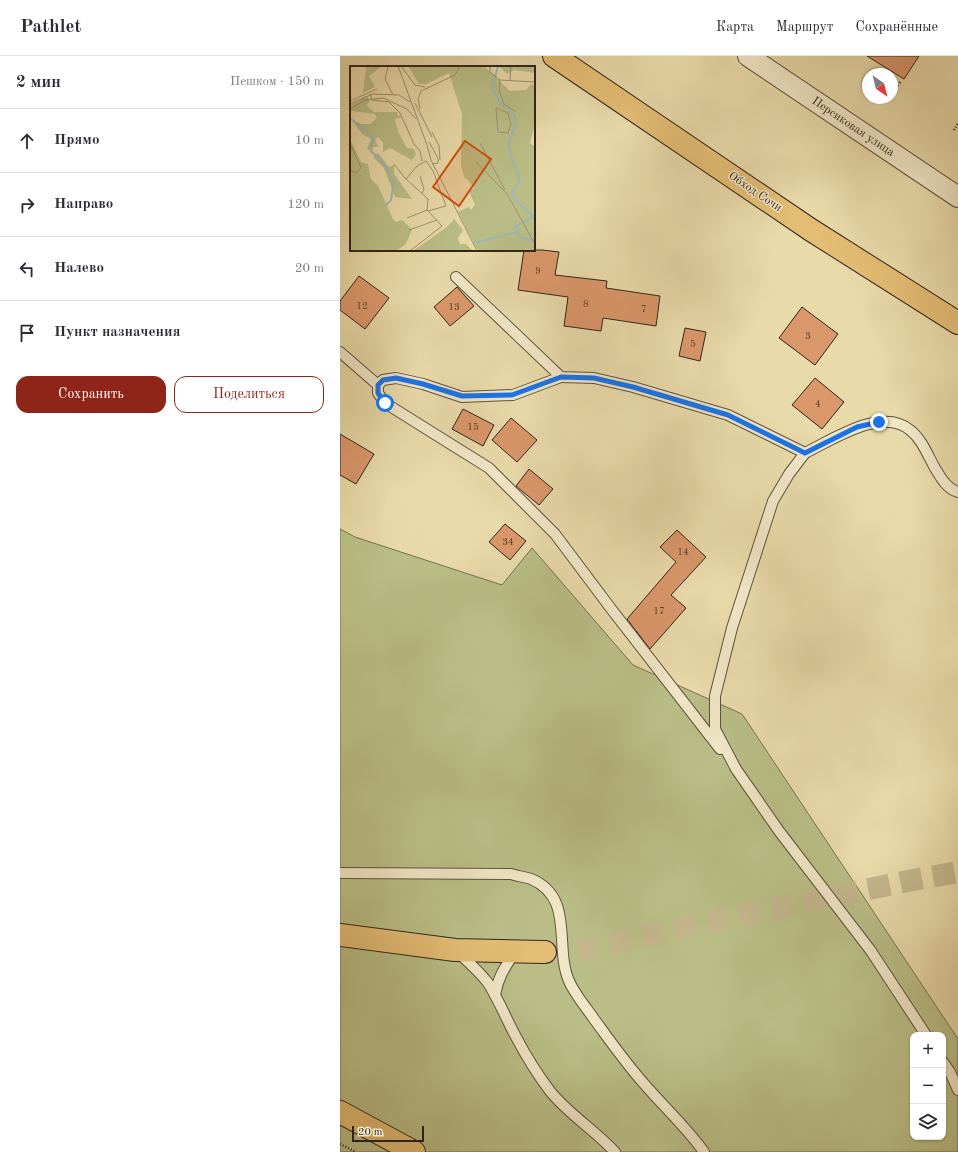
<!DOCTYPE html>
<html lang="ru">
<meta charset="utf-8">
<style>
:root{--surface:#fff;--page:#f7f7f7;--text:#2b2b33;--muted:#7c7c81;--line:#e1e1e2;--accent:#8f2418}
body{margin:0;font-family:"Old Standard TT",serif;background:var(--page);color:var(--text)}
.controls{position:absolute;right:12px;bottom:12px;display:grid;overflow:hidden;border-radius:8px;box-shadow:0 1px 3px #0004}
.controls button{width:36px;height:36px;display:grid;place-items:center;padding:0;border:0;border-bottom:1px solid var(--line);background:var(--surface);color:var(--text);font:20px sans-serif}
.compass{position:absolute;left:522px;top:12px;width:36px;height:36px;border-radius:50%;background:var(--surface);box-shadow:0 1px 3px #0004;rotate:145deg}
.scale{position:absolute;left:12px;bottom:10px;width:72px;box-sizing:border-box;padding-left:4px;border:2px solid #30241e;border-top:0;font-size:11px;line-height:14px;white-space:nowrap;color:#30241e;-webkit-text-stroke:3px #f1e7c7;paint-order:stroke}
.stop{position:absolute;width:12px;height:12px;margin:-9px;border:3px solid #1a73e8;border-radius:50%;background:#fff}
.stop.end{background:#1a73e8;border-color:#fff;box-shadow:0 1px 4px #0008}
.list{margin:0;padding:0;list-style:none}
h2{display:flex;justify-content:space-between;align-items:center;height:52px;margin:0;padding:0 16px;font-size:17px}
h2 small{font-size:13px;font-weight:400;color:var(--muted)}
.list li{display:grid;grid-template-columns:26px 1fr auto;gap:12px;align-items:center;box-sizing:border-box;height:64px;padding:0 16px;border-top:1px solid var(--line)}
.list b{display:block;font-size:15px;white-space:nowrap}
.list em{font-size:13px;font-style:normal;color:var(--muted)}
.actions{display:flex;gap:8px;padding:12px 16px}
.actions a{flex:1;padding:9px 0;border:1px solid var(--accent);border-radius:12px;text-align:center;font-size:14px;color:var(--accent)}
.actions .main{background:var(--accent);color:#fff}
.icon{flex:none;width:22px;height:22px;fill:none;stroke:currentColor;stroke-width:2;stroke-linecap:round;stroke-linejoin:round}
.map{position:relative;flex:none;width:618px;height:1096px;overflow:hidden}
header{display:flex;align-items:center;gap:24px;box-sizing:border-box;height:56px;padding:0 20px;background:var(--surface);border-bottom:1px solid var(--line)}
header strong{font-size:19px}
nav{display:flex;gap:22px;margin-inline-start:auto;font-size:14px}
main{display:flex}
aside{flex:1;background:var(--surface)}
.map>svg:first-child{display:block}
</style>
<header>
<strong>Pathlet</strong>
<nav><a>Карта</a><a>Маршрут</a><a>Сохранённые</a></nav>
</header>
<main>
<aside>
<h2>2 мин<small>Пешком · 150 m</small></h2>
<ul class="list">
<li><svg class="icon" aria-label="ahead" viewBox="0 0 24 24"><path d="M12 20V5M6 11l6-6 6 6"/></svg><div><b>Прямо</b></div><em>10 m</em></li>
<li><svg class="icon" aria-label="right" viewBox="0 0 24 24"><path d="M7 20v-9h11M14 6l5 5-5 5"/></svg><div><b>Направо</b></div><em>120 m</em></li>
<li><svg class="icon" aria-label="left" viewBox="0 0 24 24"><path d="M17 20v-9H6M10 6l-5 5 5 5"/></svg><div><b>Налево</b></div><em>20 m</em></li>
<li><svg class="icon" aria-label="arrive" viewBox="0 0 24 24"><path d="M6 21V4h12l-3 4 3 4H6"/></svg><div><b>Пункт назначения</b></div></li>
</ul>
<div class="actions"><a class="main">Сохранить</a><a>Поделиться</a></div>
</aside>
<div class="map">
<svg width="618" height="1096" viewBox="0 0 618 1096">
<rect width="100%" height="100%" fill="#e9daa9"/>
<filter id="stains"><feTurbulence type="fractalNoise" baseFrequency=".005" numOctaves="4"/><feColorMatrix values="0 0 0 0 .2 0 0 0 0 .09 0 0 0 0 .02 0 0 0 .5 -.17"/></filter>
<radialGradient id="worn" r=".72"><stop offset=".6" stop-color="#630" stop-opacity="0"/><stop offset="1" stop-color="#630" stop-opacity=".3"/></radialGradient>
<path fill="#babe86" stroke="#757152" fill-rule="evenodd" d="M 0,473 L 15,481 L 162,529 L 192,492 L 293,609 L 402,658 L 618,983 L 618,1096 L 0,1096 ZM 573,979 L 603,979 L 603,1081 L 573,1081 Z"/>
<g fill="#da976a" stroke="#30241e">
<polygon points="527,0 579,0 564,23"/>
<polygon points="184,194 202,194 219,196 215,219 267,225 266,232 320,240 316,270 263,262 261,275 224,270 228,241 178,234"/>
<polygon points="19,220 49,242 25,273 0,254 0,245"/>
<polygon points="117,231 134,250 110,270 94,251"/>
<polygon points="462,251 498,278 475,309 439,282"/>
<polygon points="345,272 366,276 360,305 339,300"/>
<polygon points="475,322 504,346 482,373 452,349"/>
<polygon points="123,353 154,369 143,390 112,373"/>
<polygon points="171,362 197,384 177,406 152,384"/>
<polygon points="0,378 34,398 16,428 0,419"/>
<polygon points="189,413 213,433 199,449 176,430"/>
<polygon points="165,468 186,485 170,504 149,486"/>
<polygon points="337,474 366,501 331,539 346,552 310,593 287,563 336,506 320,491"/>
</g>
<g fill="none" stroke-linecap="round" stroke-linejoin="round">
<polyline stroke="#c4b68d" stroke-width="22" stroke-dasharray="22 11" stroke-linecap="butt" points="205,896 233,897 345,871 573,824 618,816"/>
<g stroke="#5e5241" stroke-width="12">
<g id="lane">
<polyline points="116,221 221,321 254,322 293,331 388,359 465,397 449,418 433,445 392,572 375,640 375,673 396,713 439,775 531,895 586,979"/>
<polyline points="0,296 38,329"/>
<polyline points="221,321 173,339 122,341 83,328 56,322 43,324 38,329 38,337 45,347 149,412 215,478 272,554 380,693"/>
<path d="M 465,397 C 492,384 542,350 570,374 C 582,383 588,400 595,412 C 601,422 607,433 618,436"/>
<path d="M 0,817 L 171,818 C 177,820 185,821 191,823 C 235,841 214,891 229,925 C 235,939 246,951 254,963 C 271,986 287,1009 306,1030 C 325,1052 347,1072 364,1096"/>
<path d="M 118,896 C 128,906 140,916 148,927 C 159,944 166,963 176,981 C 186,1000 197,1018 210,1035 C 228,1058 255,1074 275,1096"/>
<path d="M 155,939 C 158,921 165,911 175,896"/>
<polyline points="603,1006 610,1016 618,1034"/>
</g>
</g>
<g stroke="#5e5241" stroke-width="22">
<polyline id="street" points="408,0 618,141"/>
</g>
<g stroke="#30241e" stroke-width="24">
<polyline id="primary" points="0,1056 74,1096"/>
</g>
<g stroke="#30241e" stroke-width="24">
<g id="highway">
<polyline points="214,0 471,174 618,267"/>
<polyline points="0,879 115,894 205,896"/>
</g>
</g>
<g stroke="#30241e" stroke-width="2.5" stroke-dasharray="1 2" stroke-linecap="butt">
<polyline points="554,34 561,25"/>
<polyline points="614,74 618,67"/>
<polyline points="0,1088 16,1096"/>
</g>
<use href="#lane" stroke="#f1e7c7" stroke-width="10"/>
<use href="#street" stroke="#f1e7c7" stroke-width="20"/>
<use href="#primary" stroke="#e4bd74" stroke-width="22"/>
<use href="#highway" stroke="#e4bd74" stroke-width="22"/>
</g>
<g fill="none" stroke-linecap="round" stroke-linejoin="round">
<polyline stroke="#1a73e8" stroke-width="5" points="45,347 38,337 38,329 43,324 56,322 83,328 122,340 172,339 221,321 254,322 293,331 388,359 465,397 517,371 539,366"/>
</g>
<g text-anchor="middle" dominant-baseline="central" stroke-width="3" stroke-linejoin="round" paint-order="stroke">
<g font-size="10" fill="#5a4131">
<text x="198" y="215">9</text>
<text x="246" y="248">8</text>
<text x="22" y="250">12</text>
<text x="114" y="251">13</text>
<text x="304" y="253">7</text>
<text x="468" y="280">3</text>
<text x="353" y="288">5</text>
<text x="478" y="348">4</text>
<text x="133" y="371">15</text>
<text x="168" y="486">34</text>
<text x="343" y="496">14</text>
<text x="319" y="555">17</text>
</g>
<g font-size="12" fill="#30241e" stroke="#f1e7c7">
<text transform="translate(513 71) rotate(34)">Персиковая улица</text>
<text transform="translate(415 136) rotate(34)">Обход Сочи</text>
</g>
</g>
<g transform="translate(10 10)">
<rect width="185" height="185" fill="#e9daa9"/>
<path d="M 12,0 L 32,0 L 19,10 L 25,21 L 13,27 L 16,2 ZM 58,0 L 134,0 L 160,25 L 176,24 L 181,18 L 185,20 L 185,59 L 180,77 L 185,81 L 185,185 L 128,185 L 108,146 L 119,141 L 121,144 L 125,139 L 119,125 L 124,122 L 117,113 L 115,113 L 111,100 L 112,48 L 99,7 L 76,18 L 69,18 ZM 149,0 L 185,0 L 185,7 L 164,4 L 157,8 ZM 17,30 L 20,36 L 16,39 L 24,46 L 48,46 L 47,49 L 52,51 L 45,53 L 48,66 L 57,82 L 64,83 L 66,89 L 62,94 L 40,82 L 33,86 L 33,76 L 28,71 L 25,73 L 28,81 L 23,81 L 22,86 L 17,83 L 21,73 L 12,68 L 1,53 L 11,58 L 20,58 L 27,52 L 25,48 L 0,45 L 0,39 ZM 0,73 L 11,96 L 18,98 L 21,113 L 28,120 L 43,153 L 46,156 L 52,154 L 62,163 L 56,178 L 46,185 L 0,185 ZM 28,87 L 38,100 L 40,101 L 44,99 L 44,108 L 62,133 L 45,131 L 34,102 L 23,91 ZM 104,153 L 113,164 L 108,172 L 110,178 L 116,178 L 123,185 L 63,185 L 97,161 Z" fill="#babe86"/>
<path fill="none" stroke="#9eb7b5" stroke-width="2" d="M 148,0 L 142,22 L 149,35 L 164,49 L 167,55 L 159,75 L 159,82 L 170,116 L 162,127 L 165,134 L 184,151 L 170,158M 0,52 L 23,71 L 21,85 L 33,96 L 44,116 L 41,134 L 35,140M 170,158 L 165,161 L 170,171 L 183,175M 124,177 L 167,166"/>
<path fill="none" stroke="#9f9171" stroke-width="1" d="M 38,0 L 35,13 L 43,29M 48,0 L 77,79 L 81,94 L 127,185M 51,0 L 65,19 L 75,21M 140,0 L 140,6 L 150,14 L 185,16M 150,14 L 149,24 L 154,38 L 166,46M 160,14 L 161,0M 20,28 L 22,34 L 39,36 L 50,47 L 64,78 L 70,85 L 72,95M 0,35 L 27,23M 65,37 L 82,71M 0,38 L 22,28 L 49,29 L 60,36M 146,42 L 158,47 L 161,58 L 158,67 L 148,66 ZM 0,43 L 15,34 L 33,32 L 57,43 L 66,53M 70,43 L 68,33 L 71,25 L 105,9 L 110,0M 82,66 L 89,80 L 90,94M 79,76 L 88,92 L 88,97 L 82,98M 0,77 L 11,102 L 6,107 L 0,104M 130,77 L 155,124M 126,96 L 157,128 L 185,178M 44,98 L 55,112 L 78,133 L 77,144 L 92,160 L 60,185M 70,110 L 74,124 L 72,127M 56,113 L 67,100 L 76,95 L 83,105 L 96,140 L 78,145M 57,152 L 77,144M 59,164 L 87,154"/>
<path fill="#cc510f" fill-opacity="0.15" stroke="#cc510f" stroke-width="2" d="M 115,75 L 141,93 L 109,140 L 83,121 Z"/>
<rect width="185" height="185" fill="none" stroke="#30241e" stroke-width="2"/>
</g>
<rect width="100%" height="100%" filter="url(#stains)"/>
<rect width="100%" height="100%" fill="url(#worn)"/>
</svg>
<div class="controls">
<button>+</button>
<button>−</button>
<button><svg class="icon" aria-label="layers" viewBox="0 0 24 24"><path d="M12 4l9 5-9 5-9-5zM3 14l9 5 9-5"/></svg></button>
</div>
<svg class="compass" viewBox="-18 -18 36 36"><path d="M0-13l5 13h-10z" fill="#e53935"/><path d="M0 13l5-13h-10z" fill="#7c7c81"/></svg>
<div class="scale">20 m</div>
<div class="stop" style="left:45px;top:347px"></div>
<div class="stop end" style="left:539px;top:366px"></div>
</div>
</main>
